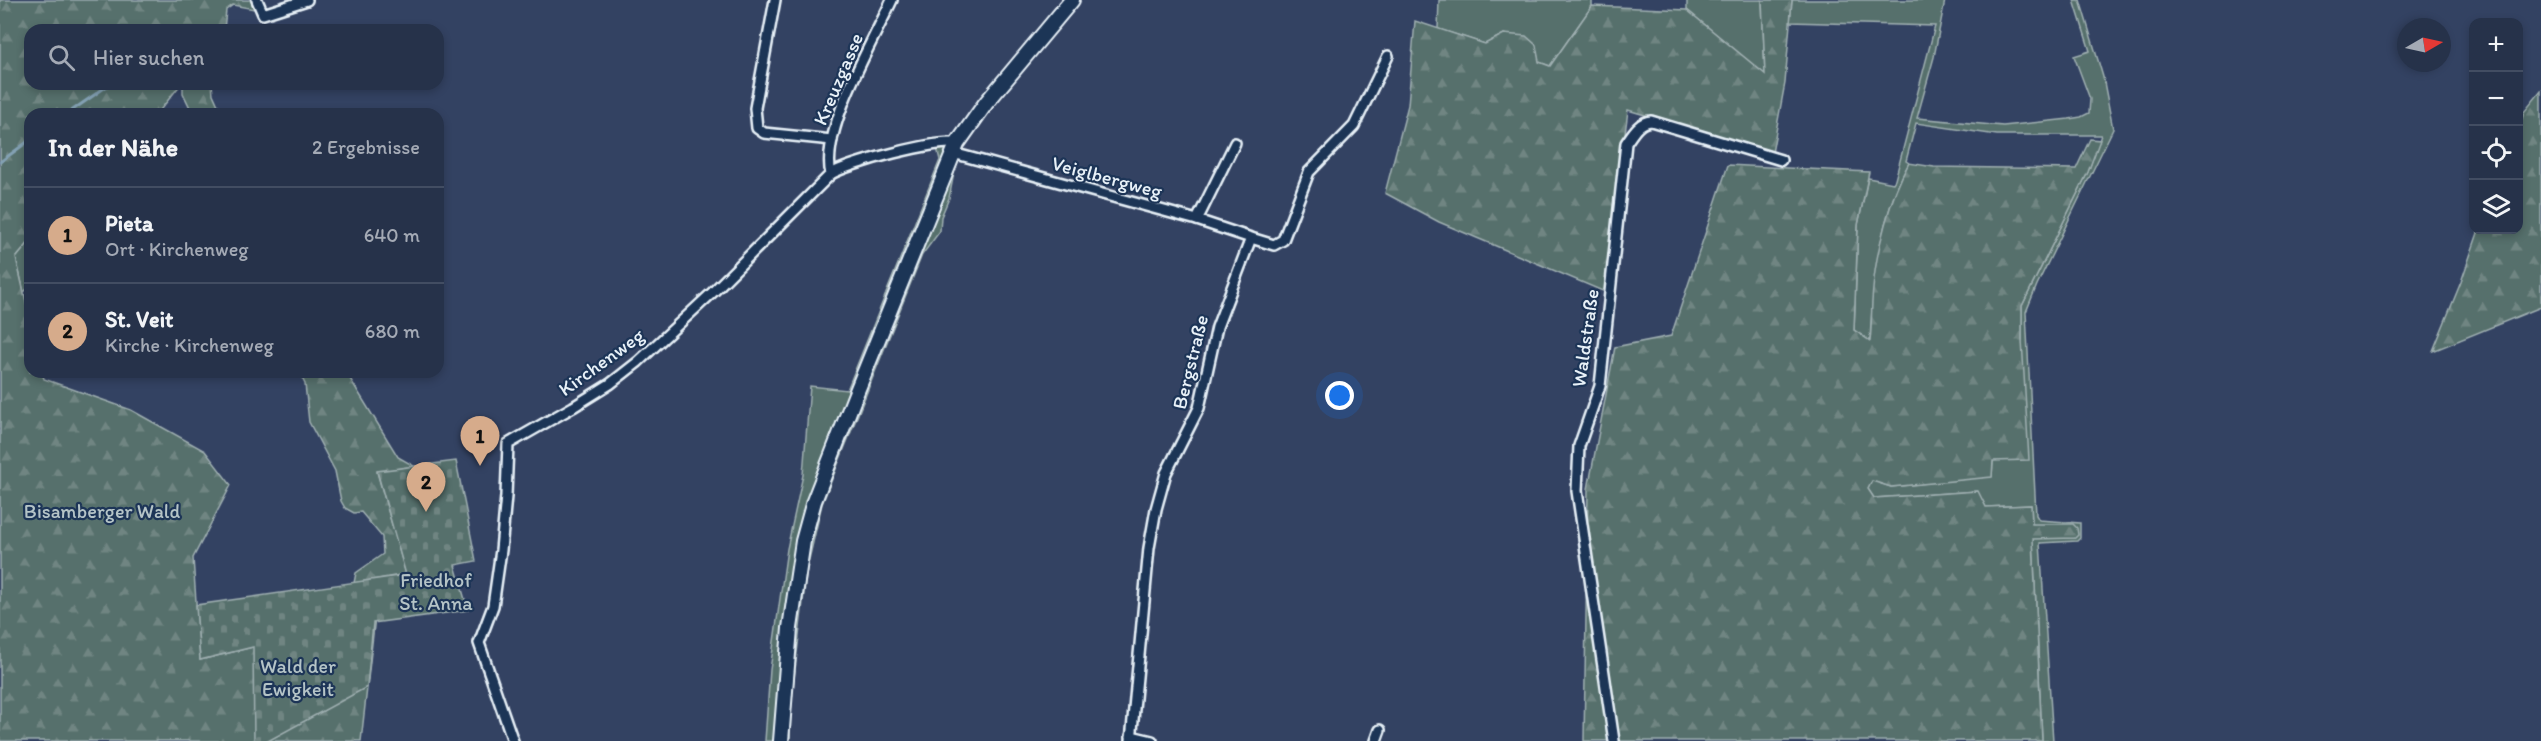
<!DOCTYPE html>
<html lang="de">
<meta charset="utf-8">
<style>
:root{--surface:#26324a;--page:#2e3a51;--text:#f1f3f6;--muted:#a4aab5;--line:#424d62;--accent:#d6ab8b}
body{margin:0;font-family:Itim,sans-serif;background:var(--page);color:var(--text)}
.controls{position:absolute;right:18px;top:18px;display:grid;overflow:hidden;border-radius:12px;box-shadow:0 3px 9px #0003}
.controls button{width:54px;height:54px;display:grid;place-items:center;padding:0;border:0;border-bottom:2px solid var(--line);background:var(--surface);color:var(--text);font:30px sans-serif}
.compass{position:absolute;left:2397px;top:18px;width:54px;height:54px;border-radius:50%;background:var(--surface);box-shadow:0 3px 9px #0003;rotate:81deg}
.you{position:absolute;left:1340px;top:396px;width:21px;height:21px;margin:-15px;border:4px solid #fff;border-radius:50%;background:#1a73e8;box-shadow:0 0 0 9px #1a73e833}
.badge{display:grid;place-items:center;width:39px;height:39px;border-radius:50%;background:var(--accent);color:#111;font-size:20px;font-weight:700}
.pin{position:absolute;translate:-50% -50px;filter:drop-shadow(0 2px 3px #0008)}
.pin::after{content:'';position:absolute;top:32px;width:21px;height:18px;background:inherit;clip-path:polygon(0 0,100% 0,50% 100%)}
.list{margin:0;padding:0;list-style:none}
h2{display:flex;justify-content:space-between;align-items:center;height:78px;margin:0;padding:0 24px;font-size:26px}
h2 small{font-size:20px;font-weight:400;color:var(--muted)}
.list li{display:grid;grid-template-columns:39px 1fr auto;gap:18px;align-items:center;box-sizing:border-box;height:96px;padding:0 24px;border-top:2px solid var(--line)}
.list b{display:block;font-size:22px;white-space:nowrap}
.list p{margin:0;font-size:20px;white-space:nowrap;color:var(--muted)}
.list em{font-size:20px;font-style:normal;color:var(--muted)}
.icon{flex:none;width:33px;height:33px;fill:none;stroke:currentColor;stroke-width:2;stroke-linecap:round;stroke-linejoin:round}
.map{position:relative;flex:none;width:2541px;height:741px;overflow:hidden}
.search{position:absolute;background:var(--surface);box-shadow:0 3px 9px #0003;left:24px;top:24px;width:420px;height:66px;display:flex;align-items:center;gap:15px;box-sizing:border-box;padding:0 21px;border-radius:18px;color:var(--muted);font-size:22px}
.panel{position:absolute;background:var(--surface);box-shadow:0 3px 9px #0003;left:24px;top:108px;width:420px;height:270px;border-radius:18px}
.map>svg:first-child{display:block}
</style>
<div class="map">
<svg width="2541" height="741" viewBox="0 0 2541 741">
<defs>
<pattern id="forest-firs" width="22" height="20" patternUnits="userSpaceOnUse" patternTransform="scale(1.5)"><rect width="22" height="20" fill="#57706c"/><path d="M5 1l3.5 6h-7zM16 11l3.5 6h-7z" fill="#6f8582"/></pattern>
<pattern id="cemetery-stones" width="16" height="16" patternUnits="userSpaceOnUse" patternTransform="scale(1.5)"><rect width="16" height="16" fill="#57706c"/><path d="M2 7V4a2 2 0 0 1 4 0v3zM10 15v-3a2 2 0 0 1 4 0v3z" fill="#6f8582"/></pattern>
</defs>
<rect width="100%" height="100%" fill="#334262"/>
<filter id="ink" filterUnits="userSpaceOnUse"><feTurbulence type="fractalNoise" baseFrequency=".0167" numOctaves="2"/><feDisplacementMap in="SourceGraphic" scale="12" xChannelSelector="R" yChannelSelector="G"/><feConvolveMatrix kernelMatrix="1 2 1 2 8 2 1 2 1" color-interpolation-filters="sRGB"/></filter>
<g filter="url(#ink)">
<g fill="#57706c" stroke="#a0b0b2" stroke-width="1.5">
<polygon points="1439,0 1592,0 1592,6 1550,66 1539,62 1535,46 1504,34 1485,44 1438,29"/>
<polygon points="1687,0 1762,0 1765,75 1687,10"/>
<path d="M 1792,0 L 1945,0 L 1934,57 L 1917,118 L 2003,126 L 2069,119 L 2081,117 L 2089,113 L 2090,99 L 2074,56 L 2090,51 L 2074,0 L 2080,0 L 2103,77 L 2113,129 L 2037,285 L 2026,312 L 2036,515 L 2039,520 L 2080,523 L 2080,538 L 2077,541 L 2040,543 L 2053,741 L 2042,741 L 2033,538 L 2075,538 L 2032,524 L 2031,505 L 1986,507 L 1977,491 L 1874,498 L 1868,489 L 1871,480 L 1891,487 L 1992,476 L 1993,461 L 2022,340 L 2022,306 L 2088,172 L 2101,135 L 1997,135 L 1916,123 L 1906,161 L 1909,163 C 1879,217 1873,281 1870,341 L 1854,330 L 1858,225 L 1868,178 L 1893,183 L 1895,180 L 1935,26 L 1790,22 Z"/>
<polygon points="937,148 963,153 961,160 956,163 949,198 941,217 940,231 922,255 822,504 807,568 791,704 790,741 765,741 770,670 787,549 803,475 810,386 847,390 940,160"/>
<polygon points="30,241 30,286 24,292 16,258"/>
</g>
<g fill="url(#forest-firs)" stroke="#a0b0b2" stroke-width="1.5">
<polygon points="0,0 252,0 255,7 254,9 233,5 226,10 224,30 30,30 30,84 181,84 157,114 30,114 30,241 16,258 30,319 30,372 42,372 44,379 131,410 205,451 231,485 193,558 200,660 375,617 361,741 0,741"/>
<polygon points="1762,0 1792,0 1785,83 1772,153 1628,110 1605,292 1439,222 1385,193 1408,105 1415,21 1485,44 1504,34 1526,36 1536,45 1539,62 1550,66 1592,6 1687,10 1765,74"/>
<polygon points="183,84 212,84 213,94 222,114 193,114 183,93"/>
<polygon points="2541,91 2541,307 2433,351 2461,282 2479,230 2518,230 2519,129 2524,112"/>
<path d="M 2090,139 L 2100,140 L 2088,172 L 2022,306 L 2022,340 L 2029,460 L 1993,461 L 1992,477 L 1891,487 L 1872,481 L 1868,489 L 1874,498 L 1978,491 L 1986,507 L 2031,505 L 2032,524 L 2073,524 L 2077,528 L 2078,535 L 2075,538 L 2033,539 L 2042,741 L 1584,741 L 1588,489 L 1615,347 L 1671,336 L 1728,165 L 1869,172 L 1858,225 L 1854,330 L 1870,341 C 1872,324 1871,307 1873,289 C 1876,251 1890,197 1909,163 L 1934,167 L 2076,169 Z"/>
<polygon points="299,372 346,372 398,457 414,466 377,472 406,574 354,583 356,573 383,554 382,537 361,512 354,513 345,508 341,501 335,471 309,422 305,384"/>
</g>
<polygon fill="url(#cemetery-stones)" stroke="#a0b0b2" stroke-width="1.5" points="456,461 476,561 455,565 468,610 373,623 367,687 268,741 254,741 253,647 200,660 196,605 406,575 377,471"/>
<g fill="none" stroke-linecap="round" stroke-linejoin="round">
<g stroke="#83a1b4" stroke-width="3">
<polyline points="67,114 110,84"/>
<polyline points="0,162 30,140"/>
</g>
<g stroke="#e8f1f8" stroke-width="14">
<g id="minor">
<polyline points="257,0 263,14 307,0"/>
<polyline points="775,0 755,108 757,128 764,133 832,140"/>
<polyline points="953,153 1197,220 1251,238"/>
<path d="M 831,174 C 820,131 873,41 892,0"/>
<polyline points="1197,220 1235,143"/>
<polyline points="1131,736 1152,741"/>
<path d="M 513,741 L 479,643 L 493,606 L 501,550 L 506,496 L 508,444 L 573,407 L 610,384 L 638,362 L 713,292 L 831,174 C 847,164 941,138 957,144"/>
<polyline points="1131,741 1149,548 1156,509 1166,473 1199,408 1217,327 1251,238 1274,245 1283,240 1309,172 1354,126 1388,56"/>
<polyline points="1376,741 1380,730"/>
<path d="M 1614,741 L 1577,491 L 1579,446 L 1600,386 L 1626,143 C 1633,133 1639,122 1651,121 L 1781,160"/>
</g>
</g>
<g stroke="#e8f1f8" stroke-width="18">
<polyline id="secondary" points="781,741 790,628 803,541 814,501 855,396 957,144 986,103 1072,0"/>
</g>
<use href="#minor" stroke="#1d3557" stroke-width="9"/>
<use href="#secondary" stroke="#1d3557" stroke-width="14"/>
</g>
</g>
<g text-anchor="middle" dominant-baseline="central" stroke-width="4.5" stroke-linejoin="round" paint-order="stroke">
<g font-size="20" fill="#e8f1f8" stroke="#1d3557">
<text transform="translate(838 79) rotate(-67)">Kreuzgasse</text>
<text transform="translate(1107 177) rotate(15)">Veiglbergweg</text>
<text transform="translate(1585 338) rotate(-82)">Waldstraße</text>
<text transform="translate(601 362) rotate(-36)">Kirchenweg</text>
<text transform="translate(1190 362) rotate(-76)">Bergstraße</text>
</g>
<g font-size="20" fill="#b5c4c7" stroke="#1d3557">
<text x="102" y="511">Bisamberger Wald</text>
<text x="436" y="580">Friedhof<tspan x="436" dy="23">St. Anna</tspan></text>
<text x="298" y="666">Wald der<tspan x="298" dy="23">Ewigkeit</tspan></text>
</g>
</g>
</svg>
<div class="controls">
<button>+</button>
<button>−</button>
<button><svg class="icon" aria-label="locate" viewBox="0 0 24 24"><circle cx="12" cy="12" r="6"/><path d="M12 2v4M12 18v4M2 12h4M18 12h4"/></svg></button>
<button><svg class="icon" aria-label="layers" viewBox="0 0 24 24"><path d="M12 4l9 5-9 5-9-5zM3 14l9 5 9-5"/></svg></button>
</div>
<svg class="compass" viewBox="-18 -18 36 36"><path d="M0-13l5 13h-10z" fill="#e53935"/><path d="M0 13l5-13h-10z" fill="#a4aab5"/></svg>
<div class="you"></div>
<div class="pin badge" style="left:480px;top:466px">1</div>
<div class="pin badge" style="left:426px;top:512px">2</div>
<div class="search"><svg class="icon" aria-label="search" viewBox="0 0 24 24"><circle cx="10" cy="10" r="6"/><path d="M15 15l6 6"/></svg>Hier suchen</div>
<section class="panel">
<h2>In der Nähe<small>2 Ergebnisse</small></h2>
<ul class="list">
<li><span class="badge">1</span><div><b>Pieta</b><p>Ort · Kirchenweg</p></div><em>640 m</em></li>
<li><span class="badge">2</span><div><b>St. Veit</b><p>Kirche · Kirchenweg</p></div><em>680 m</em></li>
</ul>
</section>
</div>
